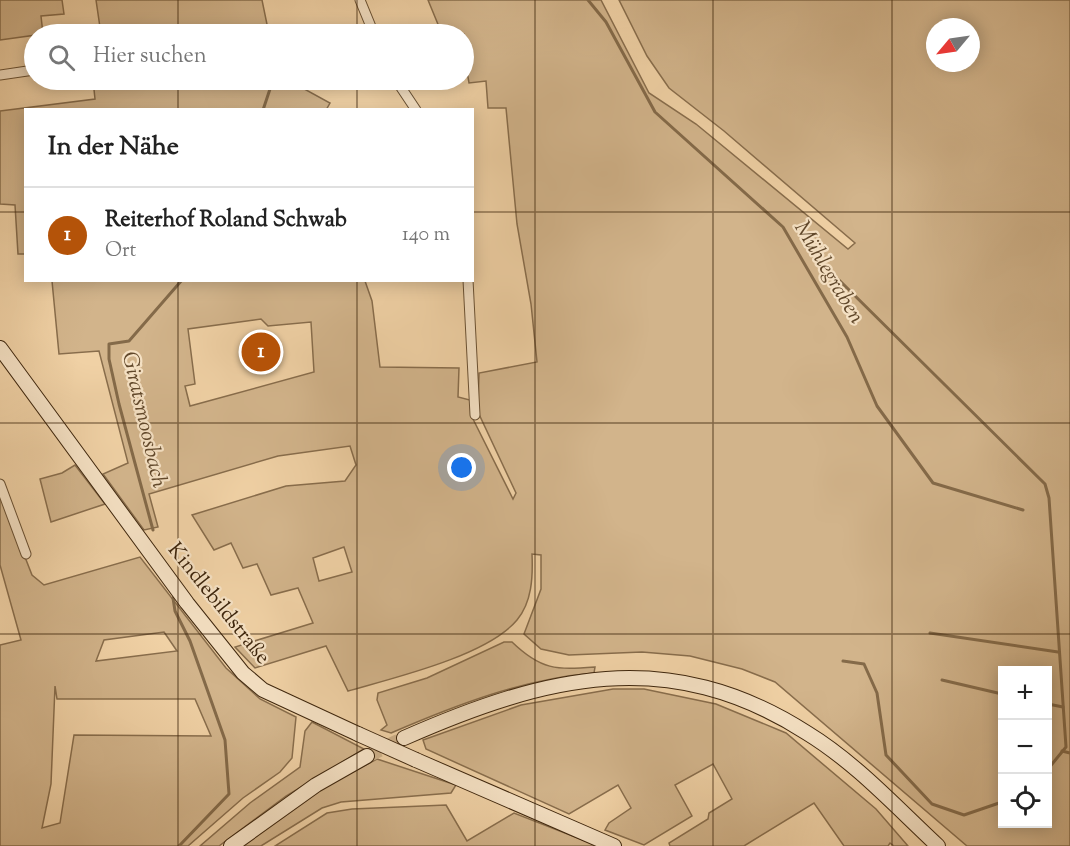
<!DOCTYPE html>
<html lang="de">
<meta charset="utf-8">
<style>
:root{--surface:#fff;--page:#f6f6f6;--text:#222;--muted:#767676;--line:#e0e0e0;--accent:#b45309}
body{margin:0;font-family:"Sorts Mill Goudy",serif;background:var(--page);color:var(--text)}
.controls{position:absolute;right:18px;bottom:18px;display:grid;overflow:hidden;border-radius:0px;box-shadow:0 3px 15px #0003}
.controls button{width:54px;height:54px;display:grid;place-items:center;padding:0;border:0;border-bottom:2px solid var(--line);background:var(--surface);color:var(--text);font:30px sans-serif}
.compass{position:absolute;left:926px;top:18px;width:54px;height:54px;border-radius:50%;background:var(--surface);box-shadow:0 3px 15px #0003;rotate:241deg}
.you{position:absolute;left:462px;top:468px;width:21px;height:21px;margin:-15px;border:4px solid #fff;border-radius:50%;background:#1a73e8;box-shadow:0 0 0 9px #1a73e833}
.badge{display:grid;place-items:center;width:39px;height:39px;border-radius:50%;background:var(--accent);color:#fff;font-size:20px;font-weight:700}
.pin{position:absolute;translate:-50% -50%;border:3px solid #fff;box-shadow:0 2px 6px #0006}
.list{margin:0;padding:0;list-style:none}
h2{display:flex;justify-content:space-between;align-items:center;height:78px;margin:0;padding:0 24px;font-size:26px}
h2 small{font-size:20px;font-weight:400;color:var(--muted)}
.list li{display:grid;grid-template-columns:39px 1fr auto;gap:18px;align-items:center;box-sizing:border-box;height:96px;padding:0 24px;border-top:2px solid var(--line)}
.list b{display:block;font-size:22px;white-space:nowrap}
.list p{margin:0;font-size:20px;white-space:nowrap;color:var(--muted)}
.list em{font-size:20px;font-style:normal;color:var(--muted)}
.icon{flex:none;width:33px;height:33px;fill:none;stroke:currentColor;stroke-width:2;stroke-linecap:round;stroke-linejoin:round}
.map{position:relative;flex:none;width:1070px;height:846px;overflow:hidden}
.search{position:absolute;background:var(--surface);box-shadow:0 3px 15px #0003;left:24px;top:24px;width:450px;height:66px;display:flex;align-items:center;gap:15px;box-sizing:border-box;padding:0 21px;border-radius:33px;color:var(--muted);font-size:22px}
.panel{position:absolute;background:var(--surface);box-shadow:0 3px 15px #0003;left:24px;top:108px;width:450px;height:174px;border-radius:0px}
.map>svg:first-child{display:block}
</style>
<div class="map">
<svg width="1070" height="846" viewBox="0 0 1070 846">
<rect width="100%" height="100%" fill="#f0d1a5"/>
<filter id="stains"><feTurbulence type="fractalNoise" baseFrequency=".00333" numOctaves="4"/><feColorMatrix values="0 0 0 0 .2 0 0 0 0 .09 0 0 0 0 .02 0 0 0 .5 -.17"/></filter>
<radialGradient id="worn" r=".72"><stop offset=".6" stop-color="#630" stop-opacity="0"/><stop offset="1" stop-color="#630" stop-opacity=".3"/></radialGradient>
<g fill="#d2b48b" stroke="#886d4c" stroke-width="1.5" fill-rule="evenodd">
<polygon points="0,0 62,0 64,14 41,16 43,34 0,40"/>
<polygon points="96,0 262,0 269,34 101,34"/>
<path d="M 428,0 L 601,0 L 649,93 L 696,124 L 848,249 L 855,243 L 724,131 L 669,88 L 647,56 L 619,0 L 1070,0 L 1070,846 L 967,846 L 775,682 L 742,669 L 690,656 L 642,652 L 569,655 L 541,649 L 524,634 L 541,589 L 541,555 L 532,554 C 533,577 532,602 517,620 C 487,656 393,678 348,691 L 326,646 L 255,668 L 235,647 L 313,623 L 298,588 L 271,595 L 257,564 L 243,568 L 231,543 L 214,550 L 192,515 L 286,486 L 345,481 L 356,465 L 350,446 L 278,456 L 149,494 L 158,527 L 144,530 L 103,474 L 128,463 L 99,351 L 59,354 L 52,281 L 365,281 L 372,301 L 380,367 L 459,368 L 458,397 L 470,400 L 472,417 L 513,499 L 516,493 L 478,412 L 479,373 L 537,362 L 531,304 L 517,224 L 506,108 L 488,108 L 486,81 L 469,83 L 464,54 L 464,34 L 442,34 ZM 935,27 L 971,27 L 971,63 L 935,63 ZM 261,319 L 268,326 L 311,322 L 314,372 L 190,406 L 185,386 L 195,384 L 188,329 ZM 344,547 L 352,572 L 319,581 L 313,558 ZM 1002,670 L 1048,670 L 1048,824 L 1002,824 Z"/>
<polygon points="93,80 288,80 330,103 326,110 26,110 25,254 18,254 15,205 0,204 0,111 95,99"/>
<polygon points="75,465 105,504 51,522 40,479 62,473"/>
<path d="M 0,493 L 32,575 L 44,585 L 140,557 L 226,668 L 260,699 L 296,717 L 292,758 L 280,772 L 243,798 L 188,846 L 0,846 L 0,645 L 21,640 L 0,565 ZM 164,632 L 177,651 L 96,661 L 104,640 ZM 55,686 L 57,699 L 195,699 L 211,736 L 74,735 L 60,823 L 42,828 L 51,784 Z"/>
<path d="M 504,642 L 512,642 C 541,670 556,670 595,667 L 594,673 C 523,679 456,705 391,733 L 381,730 L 387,725 L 377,700 L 378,693 L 427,678 Z"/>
<polygon points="613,689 644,689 716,704 786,733 876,809 908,846 894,846 890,843 888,846 844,846 814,803 744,846 670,846 669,843 708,819 709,813 732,799 713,764 675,785 692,816 644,845 605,830 609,823 631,808 618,785 569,814 426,749 423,740 521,705"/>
<polygon points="312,722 364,749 286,796 219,846 200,846 250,803 300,767 305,731"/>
<polygon points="377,759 456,785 451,793 341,802 322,808 261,846 240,846 319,790"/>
<polygon points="446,805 467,841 514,813 598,846 275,846 327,813 352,809"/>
</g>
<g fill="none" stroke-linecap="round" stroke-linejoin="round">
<g stroke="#846a49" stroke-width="3">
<polyline points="588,0 606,22 655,112 783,227 847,337 877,406 933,483 1023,510"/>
<polyline points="263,110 273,80"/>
<polyline points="839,280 1045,484 1049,498 1066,747 1048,769"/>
<polyline points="153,530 119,404 109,359 109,344 129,341 182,280"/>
<polyline points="173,598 175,611 190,641 225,740 229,794 179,846"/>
<polyline points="930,633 1058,652"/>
<polyline points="843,661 864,664 877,693 886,755 932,804 964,815 1002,802"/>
<polyline points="942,680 1002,694"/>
<polyline points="1048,704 1063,707"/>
<polyline points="1062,751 1070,753"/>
</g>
<polyline stroke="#ccaf87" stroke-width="14" stroke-dasharray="14 7" stroke-linecap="butt" points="367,756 404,738"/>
<g stroke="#6a5133" stroke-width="11">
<g id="street">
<polyline points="360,0 374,34"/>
<polyline points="0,75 34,70"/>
<polyline points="396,80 416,110"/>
<polyline points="468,280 475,415"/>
<polyline points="0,484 26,554"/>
</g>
</g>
<g stroke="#3e260d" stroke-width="16">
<g id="secondary">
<polyline points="0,348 187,603 243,673 263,690 358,734"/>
<path d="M 404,738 C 545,676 668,644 807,733 C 856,763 896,807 938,846"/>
<polyline points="416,760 614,846"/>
<polyline points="231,846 316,785 367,756"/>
</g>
</g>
<use href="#street" stroke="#f5e1c4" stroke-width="9"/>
<use href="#secondary" stroke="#f5e1c4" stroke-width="14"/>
<g stroke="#3e260d" stroke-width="16" stroke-linecap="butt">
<polyline id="secondary-bridge" points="358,734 416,760"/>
</g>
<use href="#secondary-bridge" stroke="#f5e1c4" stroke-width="14"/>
</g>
<path fill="none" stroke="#3e260d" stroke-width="1.5" stroke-opacity="0.55" d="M 178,0 L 178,34M 357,0 L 357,34M 535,0 L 535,846M 713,0 L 713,846M 892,0 L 892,846M 178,80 L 178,110M 357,80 L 357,110M 0,212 L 26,212M 472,212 L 1070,212M 178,280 L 178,846M 357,280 L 357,846M 0,423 L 1070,423M 0,634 L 1070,634"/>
<g text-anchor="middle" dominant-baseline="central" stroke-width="4.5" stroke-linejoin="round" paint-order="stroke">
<g font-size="21" fill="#3e260d" stroke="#f5e1c4">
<text transform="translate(218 604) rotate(51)">Kindlebildstraße</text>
</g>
<g font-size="22" font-style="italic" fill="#61482b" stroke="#f5e1c4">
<text transform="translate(828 273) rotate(59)">Mühlegraben</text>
<text transform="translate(143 420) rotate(77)">Giratsmoosbach</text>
</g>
</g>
<rect width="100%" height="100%" filter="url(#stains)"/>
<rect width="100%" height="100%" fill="url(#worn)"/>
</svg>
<div class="controls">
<button>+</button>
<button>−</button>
<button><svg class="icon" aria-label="locate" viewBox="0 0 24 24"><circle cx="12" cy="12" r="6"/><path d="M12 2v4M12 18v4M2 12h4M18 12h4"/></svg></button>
</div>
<svg class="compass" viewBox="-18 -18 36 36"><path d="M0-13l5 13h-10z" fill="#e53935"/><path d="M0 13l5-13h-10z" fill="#767676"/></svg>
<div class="you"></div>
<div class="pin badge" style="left:261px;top:352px">1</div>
<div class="search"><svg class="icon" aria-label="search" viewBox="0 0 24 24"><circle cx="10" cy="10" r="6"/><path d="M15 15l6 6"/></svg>Hier suchen</div>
<section class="panel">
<h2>In der Nähe<small></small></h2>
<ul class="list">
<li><span class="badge">1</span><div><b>Reiterhof Roland Schwab</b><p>Ort</p></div><em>140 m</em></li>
</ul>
</section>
</div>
